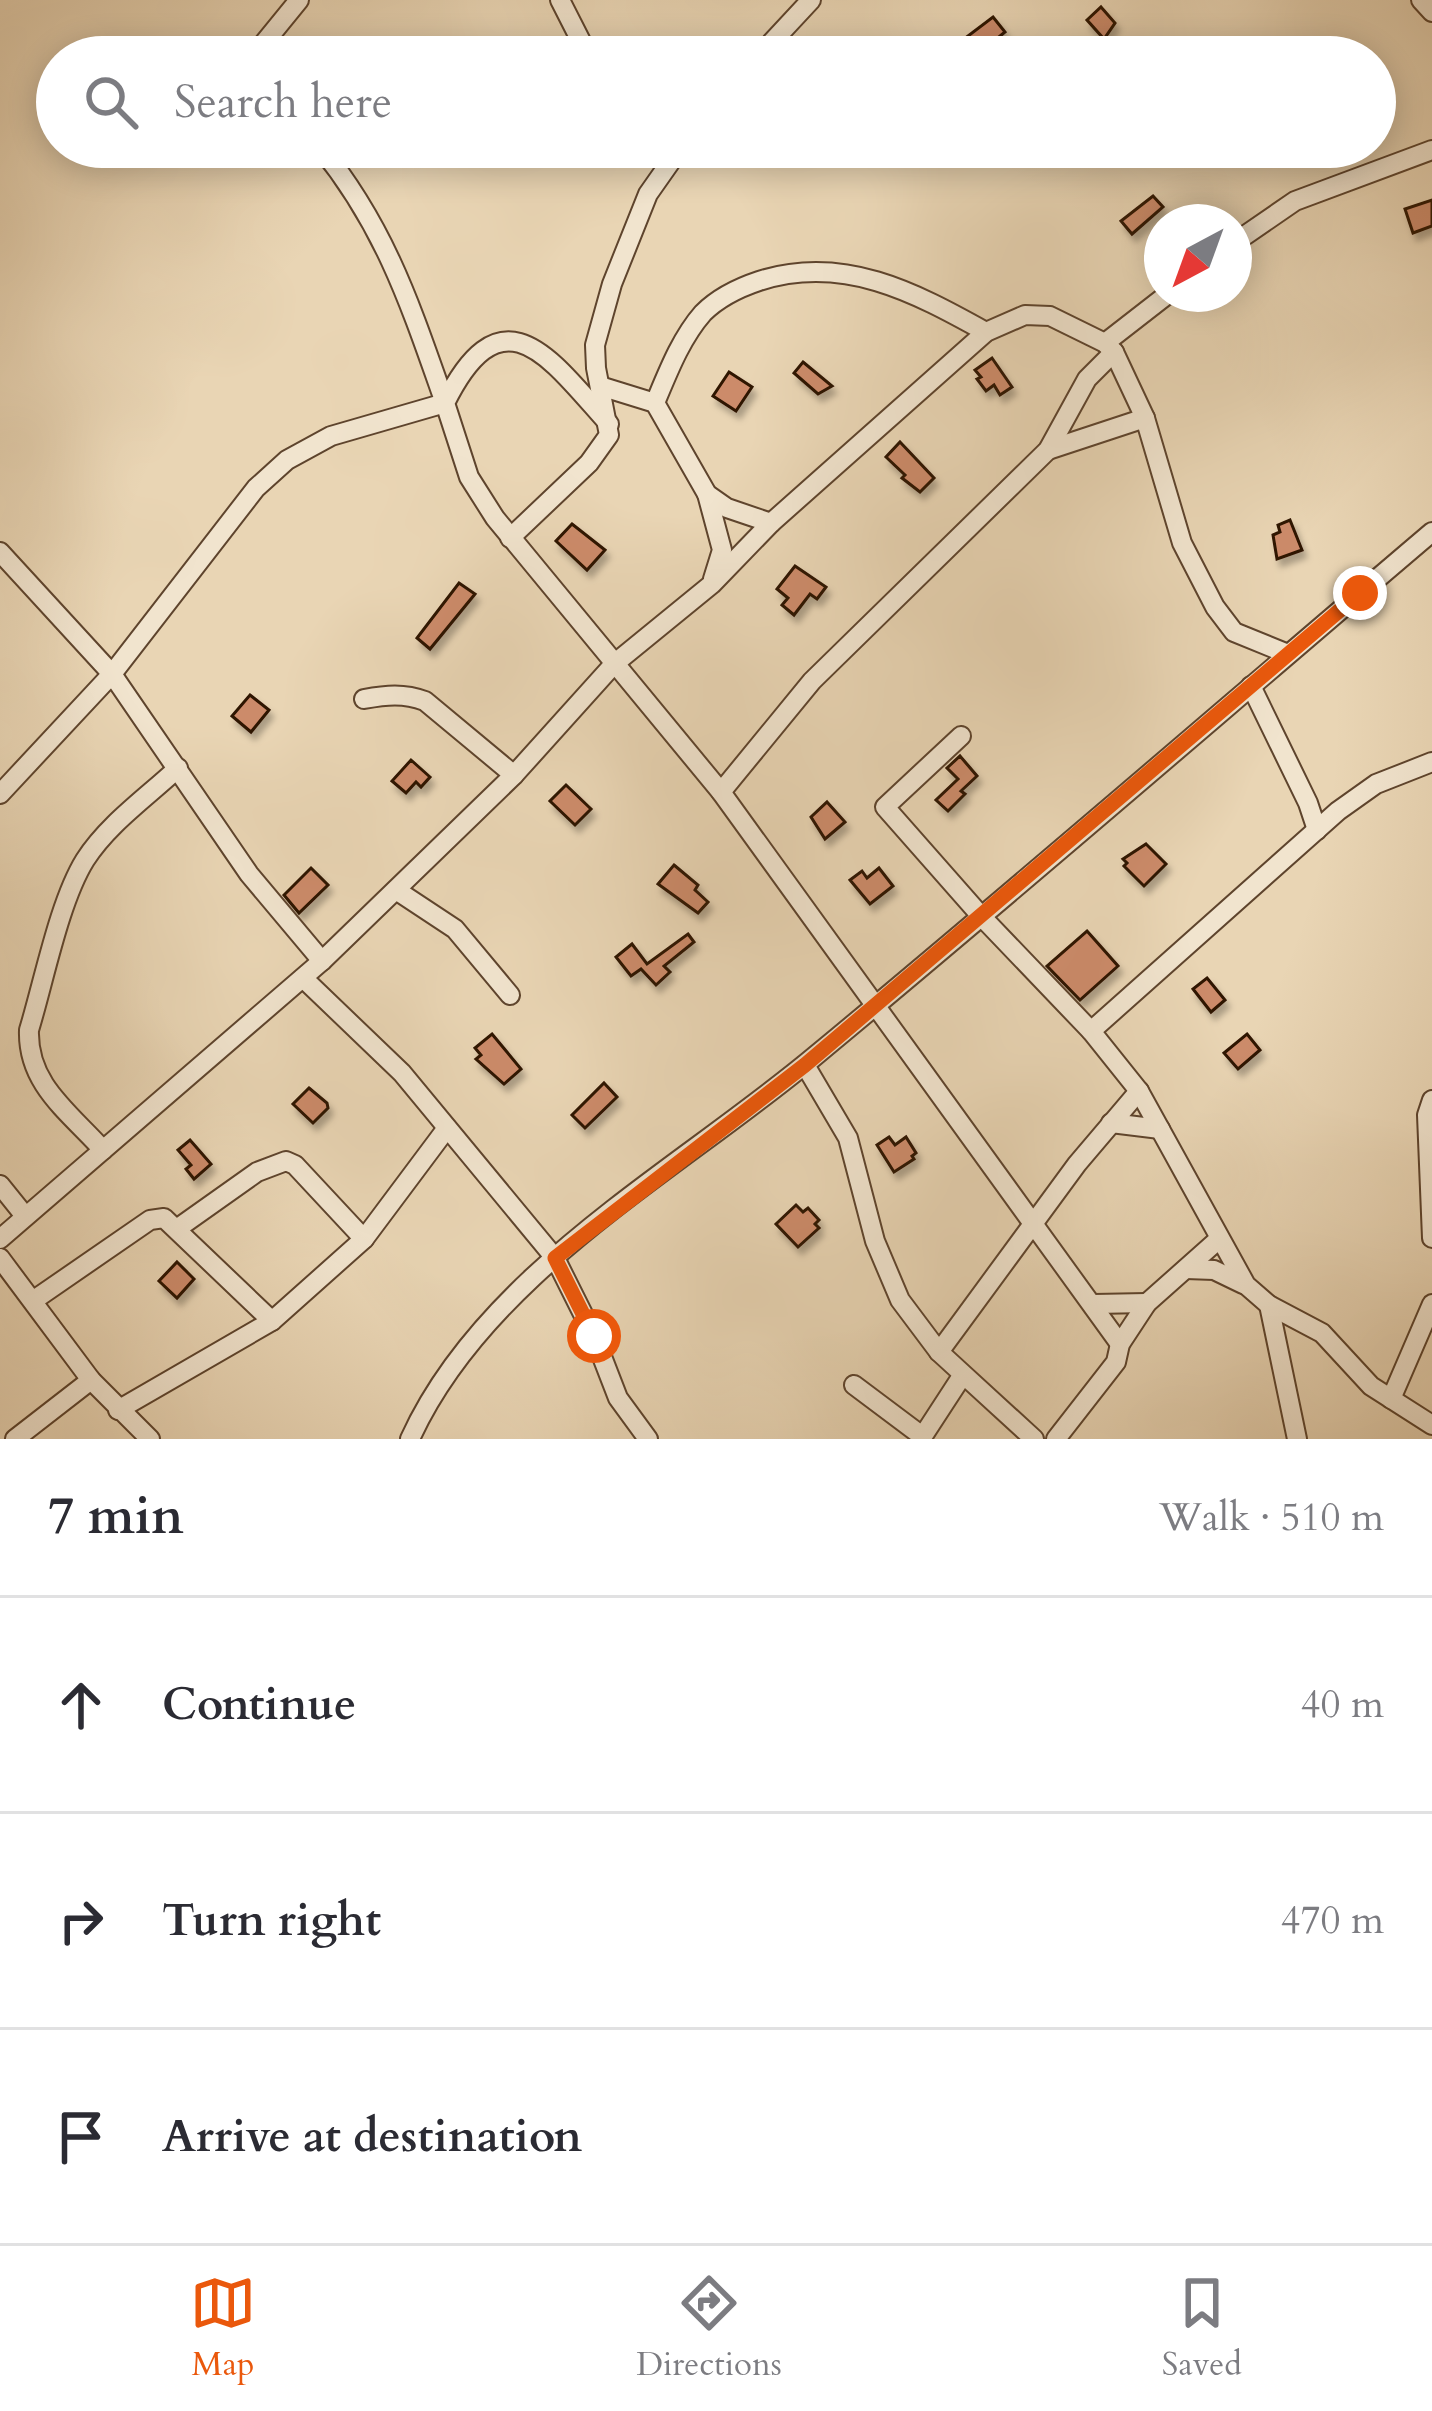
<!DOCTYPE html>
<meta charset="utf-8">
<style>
:root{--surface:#fff;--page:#f2f2f3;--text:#2b2b33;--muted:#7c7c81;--line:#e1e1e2;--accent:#ea580c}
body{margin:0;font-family:Cardo,serif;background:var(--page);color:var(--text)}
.compass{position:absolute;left:1144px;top:204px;width:108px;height:108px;border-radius:50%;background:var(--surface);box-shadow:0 6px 30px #0003;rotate:221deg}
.stop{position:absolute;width:36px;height:36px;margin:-27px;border:9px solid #ea580c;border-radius:50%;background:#fff}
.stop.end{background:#ea580c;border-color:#fff;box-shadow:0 3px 12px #0008}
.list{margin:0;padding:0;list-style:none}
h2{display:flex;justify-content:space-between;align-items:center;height:156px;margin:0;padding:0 48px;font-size:51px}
h2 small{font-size:39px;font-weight:400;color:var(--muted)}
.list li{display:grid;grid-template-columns:78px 1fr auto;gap:36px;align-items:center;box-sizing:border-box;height:216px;padding:0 48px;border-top:3px solid var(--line)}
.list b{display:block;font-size:45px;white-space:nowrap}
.list em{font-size:39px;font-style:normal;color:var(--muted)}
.icon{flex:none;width:66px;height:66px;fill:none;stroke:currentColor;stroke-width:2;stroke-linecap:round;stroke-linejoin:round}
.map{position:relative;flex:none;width:1432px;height:1439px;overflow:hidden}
.search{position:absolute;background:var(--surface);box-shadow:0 6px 30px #0003;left:36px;right:36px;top:36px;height:132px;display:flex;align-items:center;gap:30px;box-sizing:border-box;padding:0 42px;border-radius:66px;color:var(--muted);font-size:45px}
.sheet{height:804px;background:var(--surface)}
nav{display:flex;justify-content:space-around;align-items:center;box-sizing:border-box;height:168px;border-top:3px solid var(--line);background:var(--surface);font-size:33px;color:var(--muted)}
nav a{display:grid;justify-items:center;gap:6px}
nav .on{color:var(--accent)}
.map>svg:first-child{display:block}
</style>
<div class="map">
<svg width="1432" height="1439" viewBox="0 0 1432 1439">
<defs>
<filter id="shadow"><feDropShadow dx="4" dy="7" stdDeviation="3" flood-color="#0004"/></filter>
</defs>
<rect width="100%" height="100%" fill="#e9d5b4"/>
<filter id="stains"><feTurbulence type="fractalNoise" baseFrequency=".00167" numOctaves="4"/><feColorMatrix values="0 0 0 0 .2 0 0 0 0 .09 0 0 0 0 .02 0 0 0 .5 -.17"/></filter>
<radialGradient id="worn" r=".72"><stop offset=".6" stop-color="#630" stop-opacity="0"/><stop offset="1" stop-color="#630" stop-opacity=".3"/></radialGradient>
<g fill="#cc8b6a" stroke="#2f1300" stroke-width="3" filter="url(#shadow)">
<polygon points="1101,7 1115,23 1104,39 1087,20"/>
<polygon points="993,17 1005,32 977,55 964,39"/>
<polygon points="1153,196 1163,207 1132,234 1121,221"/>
<polygon points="1432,200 1432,226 1413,233 1405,209"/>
<polygon points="992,358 1012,387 1000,395 994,385 986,391 977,379 981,377 975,370"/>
<polygon points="803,362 832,386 818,394 794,373"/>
<polygon points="729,372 752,387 736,411 713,396"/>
<polygon points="900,442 934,478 920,492 902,478 905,475 886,457"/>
<polygon points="1290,520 1302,550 1277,559 1273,535 1280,532 1278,525"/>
<polygon points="572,524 605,550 587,570 556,541"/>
<polygon points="795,566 826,587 817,599 810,594 794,615 782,605 788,598 777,589"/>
<polygon points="459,583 475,594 430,649 417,638"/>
<polygon points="250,695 269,710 251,732 232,716"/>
<polygon points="960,756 977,776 961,791 965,794 948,811 936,800 958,779 947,768"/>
<polygon points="411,760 430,777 421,787 416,782 406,793 392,781"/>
<polygon points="566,785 591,809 575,825 550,801"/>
<polygon points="827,802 845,822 825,839 811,817"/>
<polygon points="1146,844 1166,864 1144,886 1124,866 1127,863 1123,859"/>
<polygon points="674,865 698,885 695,890 708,902 698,913 658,884"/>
<polygon points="311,868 328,885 299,913 284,895"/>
<polygon points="879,868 893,886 870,904 850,880 862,871 867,878"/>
<polygon points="1087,931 1118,966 1080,1000 1047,966"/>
<polygon points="688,934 694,942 664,966 670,972 656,985 641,969 631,976 616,957 632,944 647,964"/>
<polygon points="1207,978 1225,1000 1211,1012 1193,989"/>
<polygon points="492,1034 521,1069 504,1084 476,1059 481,1055 475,1048"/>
<polygon points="1247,1034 1260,1050 1238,1069 1224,1053"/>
<polygon points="604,1083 617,1097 585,1128 572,1115"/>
<polygon points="309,1088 327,1103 328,1108 313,1123 293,1104"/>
<polygon points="889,1137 895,1145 906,1137 916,1153 912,1156 914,1159 894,1172 877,1145"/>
<polygon points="190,1140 211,1164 194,1179 186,1169 191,1165 178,1150"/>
<polygon points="796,1205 803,1212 808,1208 819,1220 815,1224 819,1228 798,1247 776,1224"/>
<polygon points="177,1262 194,1279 177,1298 159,1281"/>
</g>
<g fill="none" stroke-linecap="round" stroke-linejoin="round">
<g stroke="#5e442d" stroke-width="22">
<g id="minor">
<polyline points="560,0 589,57"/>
<polyline points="1421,0 1432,12"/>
<polyline points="260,57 264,43 299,0"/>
<polyline points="758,57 811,0"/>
<polyline points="1234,243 1295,201 1432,150"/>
<polyline points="1105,343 1168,294"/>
<polyline points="600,386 655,403 707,494 727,508 771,523"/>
<path d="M 655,403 C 668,372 681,338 703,313 C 719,297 738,288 759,281 C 843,254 914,292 986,332"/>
<path d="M 609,424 C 551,360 503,286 445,403 L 469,477 L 495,518 L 721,792 L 1120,1344"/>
<polyline points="1048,450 1145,418"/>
<polyline points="707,494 722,550 713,579"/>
<polyline points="510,538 589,463 609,435 596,368 595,345 612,284 648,194 681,147"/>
<polyline points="0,552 112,674 249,874 322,961"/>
<polyline points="1251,686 1308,803 1317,830"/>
<path d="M 364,699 C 386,695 404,693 425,701 L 514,775"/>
<polyline points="961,736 885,807 981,916 1091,1031"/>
<polyline points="1432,762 1376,784 1338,811 1091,1031 1139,1091 1246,1285 1269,1305 1322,1333 1371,1386 1432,1425"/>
<polyline points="721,792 812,681 1048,450 1087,379 1114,352"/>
<path d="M 0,794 L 112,674 L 256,488 L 287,460 L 331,436 L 445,403 C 411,307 386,228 320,147"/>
<polyline points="396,890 455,929 510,995"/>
<polyline points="303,978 402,1073 555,1258 594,1336 618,1398 648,1439"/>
<polyline points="805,1065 848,1138 875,1241 900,1300 939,1352 1034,1439"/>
<polyline points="1432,1100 1427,1115 1432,1238"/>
<polyline points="1111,1123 1160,1129"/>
<path d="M 103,1150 C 69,1112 27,1084 29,1030 C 44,981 59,902 85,860 C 108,824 147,797 178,768"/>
<polyline points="0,1185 25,1216"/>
<polyline points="178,1228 257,1172 286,1161 295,1165 364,1239"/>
<polyline points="0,1239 322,961 514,775 614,664 712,584 771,523 986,332 1025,315 1050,316 1105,343 1114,352 1145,418 1182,543 1215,607 1234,632 1288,654"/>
<polyline points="0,1258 91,1380 150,1439"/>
<polyline points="1186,1269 1214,1270 1243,1284"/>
<polyline points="34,1300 150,1220 164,1218 272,1321"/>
<polyline points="1094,1304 1147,1303"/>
<polyline points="1269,1305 1297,1439"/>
<polyline points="939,1352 1077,1164 1139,1091"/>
<polyline points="854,1385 922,1436"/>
<polyline points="1391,1399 1432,1304"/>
<polyline points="118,1410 272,1321 364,1239 447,1128"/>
<polyline points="15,1439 91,1380"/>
<path d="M 410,1439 C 485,1273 679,1170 815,1056 C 1023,884 1226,707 1432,532"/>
<polyline points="921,1439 962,1376"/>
<polyline points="1056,1439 1116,1362 1120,1344 1147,1303 1219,1239"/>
</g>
</g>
<use href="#minor" stroke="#f1e4ce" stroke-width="18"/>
</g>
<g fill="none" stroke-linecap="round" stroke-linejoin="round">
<polyline stroke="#ea580c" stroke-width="15" points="594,1336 555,1258 805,1065 1360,593"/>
</g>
<rect width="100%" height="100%" filter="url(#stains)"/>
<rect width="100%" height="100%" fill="url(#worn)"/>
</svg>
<svg class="compass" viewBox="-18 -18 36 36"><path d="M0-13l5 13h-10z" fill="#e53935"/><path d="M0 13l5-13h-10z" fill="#7c7c81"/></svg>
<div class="stop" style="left:594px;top:1336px"></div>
<div class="stop end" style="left:1360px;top:593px"></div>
<div class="search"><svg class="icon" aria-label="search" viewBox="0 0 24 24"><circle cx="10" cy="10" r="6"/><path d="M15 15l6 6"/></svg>Search here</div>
</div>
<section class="sheet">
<h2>7 min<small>Walk · 510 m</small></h2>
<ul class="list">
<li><svg class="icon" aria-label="ahead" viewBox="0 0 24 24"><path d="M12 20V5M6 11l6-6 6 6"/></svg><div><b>Continue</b></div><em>40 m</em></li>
<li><svg class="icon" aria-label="right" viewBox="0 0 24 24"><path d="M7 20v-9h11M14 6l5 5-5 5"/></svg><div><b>Turn right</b></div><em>470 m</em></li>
<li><svg class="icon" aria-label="arrive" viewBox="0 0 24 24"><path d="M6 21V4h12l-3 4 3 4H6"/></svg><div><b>Arrive at destination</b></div></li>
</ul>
</section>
<nav>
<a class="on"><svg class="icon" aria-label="map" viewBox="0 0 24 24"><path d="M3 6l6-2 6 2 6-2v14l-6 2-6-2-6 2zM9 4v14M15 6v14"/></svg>Map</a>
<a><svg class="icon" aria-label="directions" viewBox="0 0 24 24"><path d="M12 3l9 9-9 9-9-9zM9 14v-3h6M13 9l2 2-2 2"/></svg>Directions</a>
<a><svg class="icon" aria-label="saved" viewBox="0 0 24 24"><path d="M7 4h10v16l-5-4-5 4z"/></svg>Saved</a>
</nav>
